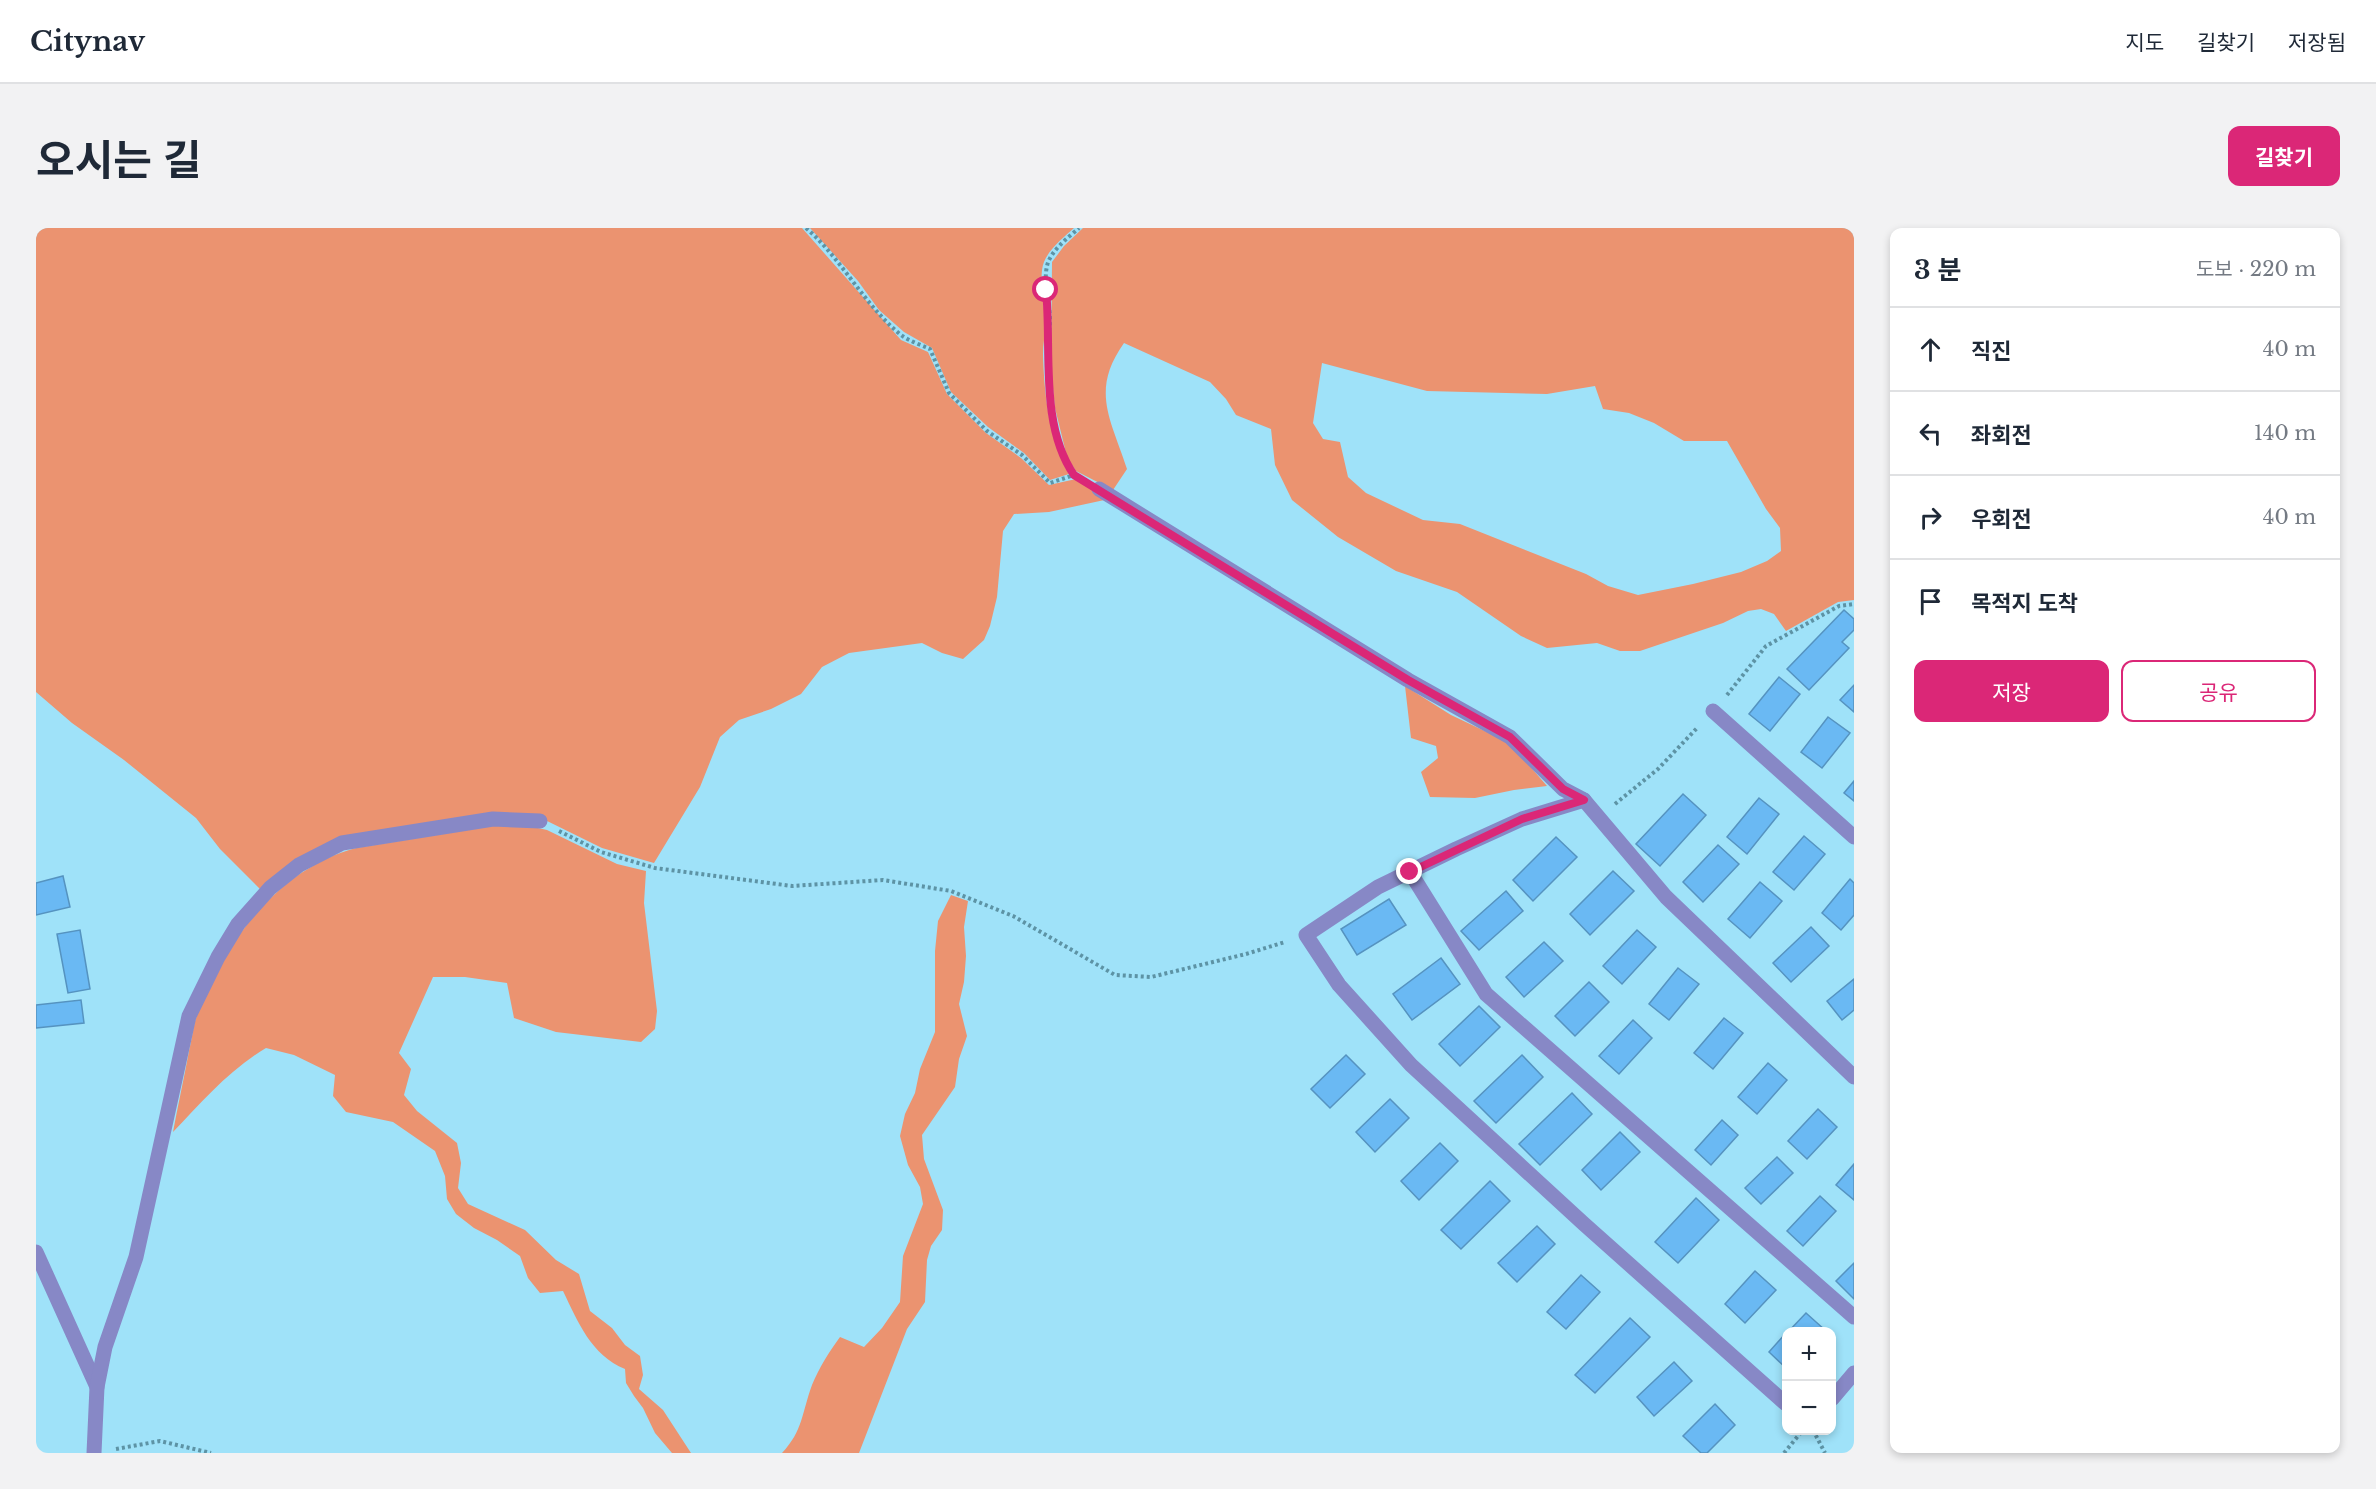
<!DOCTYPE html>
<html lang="ko">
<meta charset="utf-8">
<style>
:root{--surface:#fff;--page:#f2f2f3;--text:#1f2937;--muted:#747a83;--line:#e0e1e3;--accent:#db2777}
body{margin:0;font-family:"Libre Baskerville","Noto Sans KR",serif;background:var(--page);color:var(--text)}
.controls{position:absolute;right:18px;bottom:18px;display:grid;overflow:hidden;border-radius:12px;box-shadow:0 3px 9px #0003}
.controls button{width:54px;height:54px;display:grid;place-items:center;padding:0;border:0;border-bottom:2px solid var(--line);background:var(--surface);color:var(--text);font:30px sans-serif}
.stop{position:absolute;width:18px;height:18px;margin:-14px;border:4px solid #db2777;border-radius:50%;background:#fff}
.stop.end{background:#db2777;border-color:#fff;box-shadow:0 2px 6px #0008}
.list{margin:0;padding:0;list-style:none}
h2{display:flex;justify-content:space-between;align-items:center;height:78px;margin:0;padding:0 24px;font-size:26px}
h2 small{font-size:20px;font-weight:400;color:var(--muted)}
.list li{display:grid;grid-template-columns:39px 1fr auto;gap:18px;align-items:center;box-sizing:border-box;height:84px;padding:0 24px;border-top:2px solid var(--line)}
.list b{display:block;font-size:22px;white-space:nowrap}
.list em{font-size:20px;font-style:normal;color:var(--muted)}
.actions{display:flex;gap:12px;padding:18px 24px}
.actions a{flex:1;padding:14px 0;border:2px solid var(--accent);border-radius:12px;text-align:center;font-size:21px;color:var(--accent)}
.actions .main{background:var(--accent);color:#fff}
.icon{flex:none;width:33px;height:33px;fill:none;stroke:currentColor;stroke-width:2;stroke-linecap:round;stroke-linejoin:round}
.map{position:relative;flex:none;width:1818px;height:1225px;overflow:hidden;border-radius:12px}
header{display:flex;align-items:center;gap:36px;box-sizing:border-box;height:84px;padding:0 30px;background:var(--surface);border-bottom:2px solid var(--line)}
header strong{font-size:28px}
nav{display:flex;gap:33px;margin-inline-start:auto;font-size:21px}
.intro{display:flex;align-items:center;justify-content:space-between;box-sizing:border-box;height:144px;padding:0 36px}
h1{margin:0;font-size:42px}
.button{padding:15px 27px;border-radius:12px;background:var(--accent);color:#fff;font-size:21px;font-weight:700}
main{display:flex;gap:36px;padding:0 36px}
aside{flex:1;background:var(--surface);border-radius:12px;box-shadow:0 3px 9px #0003}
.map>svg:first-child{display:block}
</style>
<header>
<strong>Citynav</strong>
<nav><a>지도</a><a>길찾기</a><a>저장됨</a></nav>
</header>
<div class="intro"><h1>오시는 길</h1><a class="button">길찾기</a></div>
<main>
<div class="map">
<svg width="1818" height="1225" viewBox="0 0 1818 1225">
<rect width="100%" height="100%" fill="#9fe2f9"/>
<g fill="#eb9370" fill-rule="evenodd">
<polygon points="0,0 766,0 865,112 892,124 911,166 950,205 985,230 1013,257 1040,251 1073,271 1013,284 978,286 967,303 961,369 954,398 948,412 927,431 906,425 886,415 813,425 786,439 765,466 735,481 703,492 684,509 664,559 618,635 566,620 507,591 331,607 225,662 184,621 160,590 88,532 36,495 0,464"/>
<path d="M 774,0 L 1038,0 C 1028,9 1013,21 1008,34 C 1002,49 1009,78 1009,94 C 1010,104 1007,115 1007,126 C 1008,165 1013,212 1033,246 L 1014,252 L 988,225 L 952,199 L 915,164 L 896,120 L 868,104 L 843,82 L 822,53 Z"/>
<path d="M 1047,0 L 1818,0 L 1818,372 L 1802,374 L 1750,403 L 1738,386 L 1725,381 L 1712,383 L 1687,395 L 1604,423 L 1584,423 L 1561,415 L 1511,420 L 1485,408 L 1421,364 L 1360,343 L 1302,309 L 1256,272 L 1239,237 L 1235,201 L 1200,187 L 1190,171 L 1174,154 L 1088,115 C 1054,163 1075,191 1091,241 L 1077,262 L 1040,243 L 1031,229 L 1019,180 L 1015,141 L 1016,34 L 1028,18 ZM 1286,135 L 1391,163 L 1511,166 L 1559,158 L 1567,181 L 1593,185 L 1618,195 L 1648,213 L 1691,213 L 1730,281 L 1744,300 L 1745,323 L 1731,333 L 1705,344 L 1657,356 L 1602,367 L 1572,358 L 1550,346 L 1424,296 L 1387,292 L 1330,265 L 1312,249 L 1304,214 L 1287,211 L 1277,195 Z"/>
<polygon points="1369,458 1415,487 1474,515 1511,558 1478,562 1439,570 1394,569 1385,544 1402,530 1400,518 1375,510"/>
<path d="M 462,597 L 493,598 L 511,602 L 581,636 L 610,643 L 608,675 L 621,783 L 619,801 L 605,814 L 520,804 L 478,790 L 471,755 L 429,749 L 397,749 L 363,825 L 375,841 L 368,867 L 381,883 L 421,915 L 425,935 L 422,960 L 432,976 L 489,1002 L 520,1032 L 543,1046 L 554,1083 L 576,1100 L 589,1117 L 604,1128 L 607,1147 L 603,1161 L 627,1182 L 655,1225 L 636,1225 L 619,1205 L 607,1180 L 598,1168 L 590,1155 L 589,1141 C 555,1127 542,1094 527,1063 L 504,1065 L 492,1050 L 484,1028 L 461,1012 L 438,1000 L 420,986 L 411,971 L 409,948 L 399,923 L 357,894 L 310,884 L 297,868 L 299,847 L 258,827 L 230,820 C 193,842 166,874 137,904 C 142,877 148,850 153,823 C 156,811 157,798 161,787 C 189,714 241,641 320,620 Z"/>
<path d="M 915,667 L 932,673 L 928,699 L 930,728 L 928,754 L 923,776 L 931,808 L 923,831 L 919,859 L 886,907 L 888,931 L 907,982 L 906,1002 L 895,1018 L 891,1032 L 889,1074 L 871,1101 L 823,1225 L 746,1225 C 767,1203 766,1184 776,1157 C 783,1140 793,1124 804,1109 L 828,1119 L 846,1100 L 864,1074 L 867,1028 L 887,976 L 884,959 L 872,937 L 864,908 L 869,886 L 879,865 L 884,841 L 899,804 L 899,723 L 902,693 Z"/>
</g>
<g fill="#6ab9f3" stroke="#5593c0" stroke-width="1.5">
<polygon points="1808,382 1818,391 1818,402 1806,414 1813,420 1773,462 1751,441"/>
<polygon points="1743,449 1764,466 1734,503 1713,486"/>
<polygon points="1818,457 1818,484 1804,472"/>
<polygon points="1792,489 1814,505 1786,540 1765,524"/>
<polygon points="1818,553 1818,573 1808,565"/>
<polygon points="1647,566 1670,587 1624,638 1600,616"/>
<polygon points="1723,570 1743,586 1711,626 1691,609"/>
<polygon points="1768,608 1789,626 1758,662 1737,644"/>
<polygon points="1520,609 1541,629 1497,673 1477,652"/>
<polygon points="1682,617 1703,636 1667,674 1647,654"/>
<polygon points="1577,643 1598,663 1554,707 1534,686"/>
<polygon points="27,648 34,679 0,687 0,655"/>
<polygon points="1814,651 1818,655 1818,687 1805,702 1786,685"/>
<polygon points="1724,654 1746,673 1714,710 1692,691"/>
<polygon points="1470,663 1487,683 1443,722 1425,703"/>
<polygon points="1353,671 1370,697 1321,727 1305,701"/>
<polygon points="1775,699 1793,718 1755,754 1737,735"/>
<polygon points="44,702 54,761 32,765 21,706"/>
<polygon points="1601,702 1620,719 1586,756 1567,738"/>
<polygon points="1508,714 1527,733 1488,769 1470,749"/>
<polygon points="1405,730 1424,756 1376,792 1357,766"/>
<polygon points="1642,740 1663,756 1633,792 1613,776"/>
<polygon points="1818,751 1818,782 1806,792 1791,773"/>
<polygon points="1553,754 1573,774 1539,808 1519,788"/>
<polygon points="45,772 48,795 0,800 0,777"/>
<polygon points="1443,778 1464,799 1424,838 1403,816"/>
<polygon points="1688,790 1707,805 1677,841 1658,825"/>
<polygon points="1597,792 1616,810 1583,846 1563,828"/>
<polygon points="1310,827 1329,846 1294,880 1275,861"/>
<polygon points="1486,827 1507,849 1460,895 1438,873"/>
<polygon points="1732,835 1751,852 1721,886 1702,869"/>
<polygon points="1536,865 1556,886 1504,937 1483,916"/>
<polygon points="1354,871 1373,890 1339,924 1320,904"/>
<polygon points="1782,881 1801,899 1771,931 1752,913"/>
<polygon points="1686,892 1702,907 1675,937 1659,922"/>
<polygon points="1584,904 1604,924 1565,962 1546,942"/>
<polygon points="1404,915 1422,933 1383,972 1365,953"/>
<polygon points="1741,929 1757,945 1725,976 1709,960"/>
<polygon points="1818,936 1818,972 1800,957"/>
<polygon points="1454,953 1474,973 1425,1021 1405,1002"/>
<polygon points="1784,968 1800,983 1767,1018 1751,1003"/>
<polygon points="1660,970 1683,992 1642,1035 1619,1014"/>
<polygon points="1501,998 1519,1016 1481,1054 1462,1035"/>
<polygon points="1818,1035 1818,1071 1800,1053"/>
<polygon points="1719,1043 1740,1062 1709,1095 1689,1076"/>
<polygon points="1545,1047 1564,1064 1530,1101 1511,1084"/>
<polygon points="1770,1085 1789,1102 1752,1104"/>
<polygon points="1594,1090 1614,1109 1559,1165 1539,1147"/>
<polygon points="1750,1105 1750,1140 1733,1124"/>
<polygon points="1638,1134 1656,1153 1618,1188 1601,1169"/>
<polygon points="1679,1176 1699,1197 1671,1225 1665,1225 1647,1208"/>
</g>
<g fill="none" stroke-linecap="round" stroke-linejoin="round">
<g stroke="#5d93a5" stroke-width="4" stroke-dasharray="3 3" stroke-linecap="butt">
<path d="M 770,0 C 806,31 828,77 865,107 C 873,113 885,117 894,121 L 913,165 L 951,203 L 986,227 L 1014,255 L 1038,247"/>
<path d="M 1039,248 C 1017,222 1010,154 1011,120 C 1011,111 1014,102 1014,93 C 1014,75 1007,56 1011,38 C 1014,23 1033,9 1043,0"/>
<polyline points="1691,467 1730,418 1803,378 1818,376"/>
<polyline points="1579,576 1622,541 1662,499"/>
<polyline points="523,603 565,624 619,640 756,658 847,652 915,663 977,688 1079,747 1115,749 1210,726 1249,714"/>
<polyline points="1777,1202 1789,1225"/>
<polyline points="80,1221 124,1213 175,1225"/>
<polyline points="1748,1225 1767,1202"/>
</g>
<g stroke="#8788c6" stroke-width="15">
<polyline points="1063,261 1372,452 1474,509 1527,561 1548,572 1630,669 1818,849"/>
<polyline points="1677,483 1818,609"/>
<polyline points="1548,572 1486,591 1420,621 1342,659 1270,707 1303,757 1375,837 1548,996 1750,1176"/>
<polyline points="1374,644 1450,766 1818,1089"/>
<polyline points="0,1024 61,1159"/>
<polyline points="1796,1171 1818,1145"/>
<polyline points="58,1225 61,1159 69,1119 100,1029 153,788 182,729 202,696 234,660 263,637 306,615 457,591 504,593"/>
</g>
</g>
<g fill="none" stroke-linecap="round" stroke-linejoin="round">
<path stroke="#db2777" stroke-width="8" d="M 1010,62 C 1016,120 1003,196 1038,247 L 1372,452 L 1474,509 L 1527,561 L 1548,572 L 1486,591 L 1374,644"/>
</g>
</svg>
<div class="controls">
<button>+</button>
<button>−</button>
</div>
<div class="stop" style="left:1010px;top:62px"></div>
<div class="stop end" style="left:1374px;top:644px"></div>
</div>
<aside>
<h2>3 분<small>도보 · 220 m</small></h2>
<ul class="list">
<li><svg class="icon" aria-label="ahead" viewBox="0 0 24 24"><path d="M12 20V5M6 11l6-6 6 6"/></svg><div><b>직진</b></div><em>40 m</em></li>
<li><svg class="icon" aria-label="left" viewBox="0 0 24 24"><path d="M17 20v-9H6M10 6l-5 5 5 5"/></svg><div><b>좌회전</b></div><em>140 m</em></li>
<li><svg class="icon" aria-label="right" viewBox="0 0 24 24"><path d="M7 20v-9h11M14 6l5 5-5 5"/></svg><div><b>우회전</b></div><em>40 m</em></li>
<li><svg class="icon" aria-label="arrive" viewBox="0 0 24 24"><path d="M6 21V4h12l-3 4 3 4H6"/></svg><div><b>목적지 도착</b></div></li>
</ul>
<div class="actions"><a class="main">저장</a><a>공유</a></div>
</aside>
</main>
